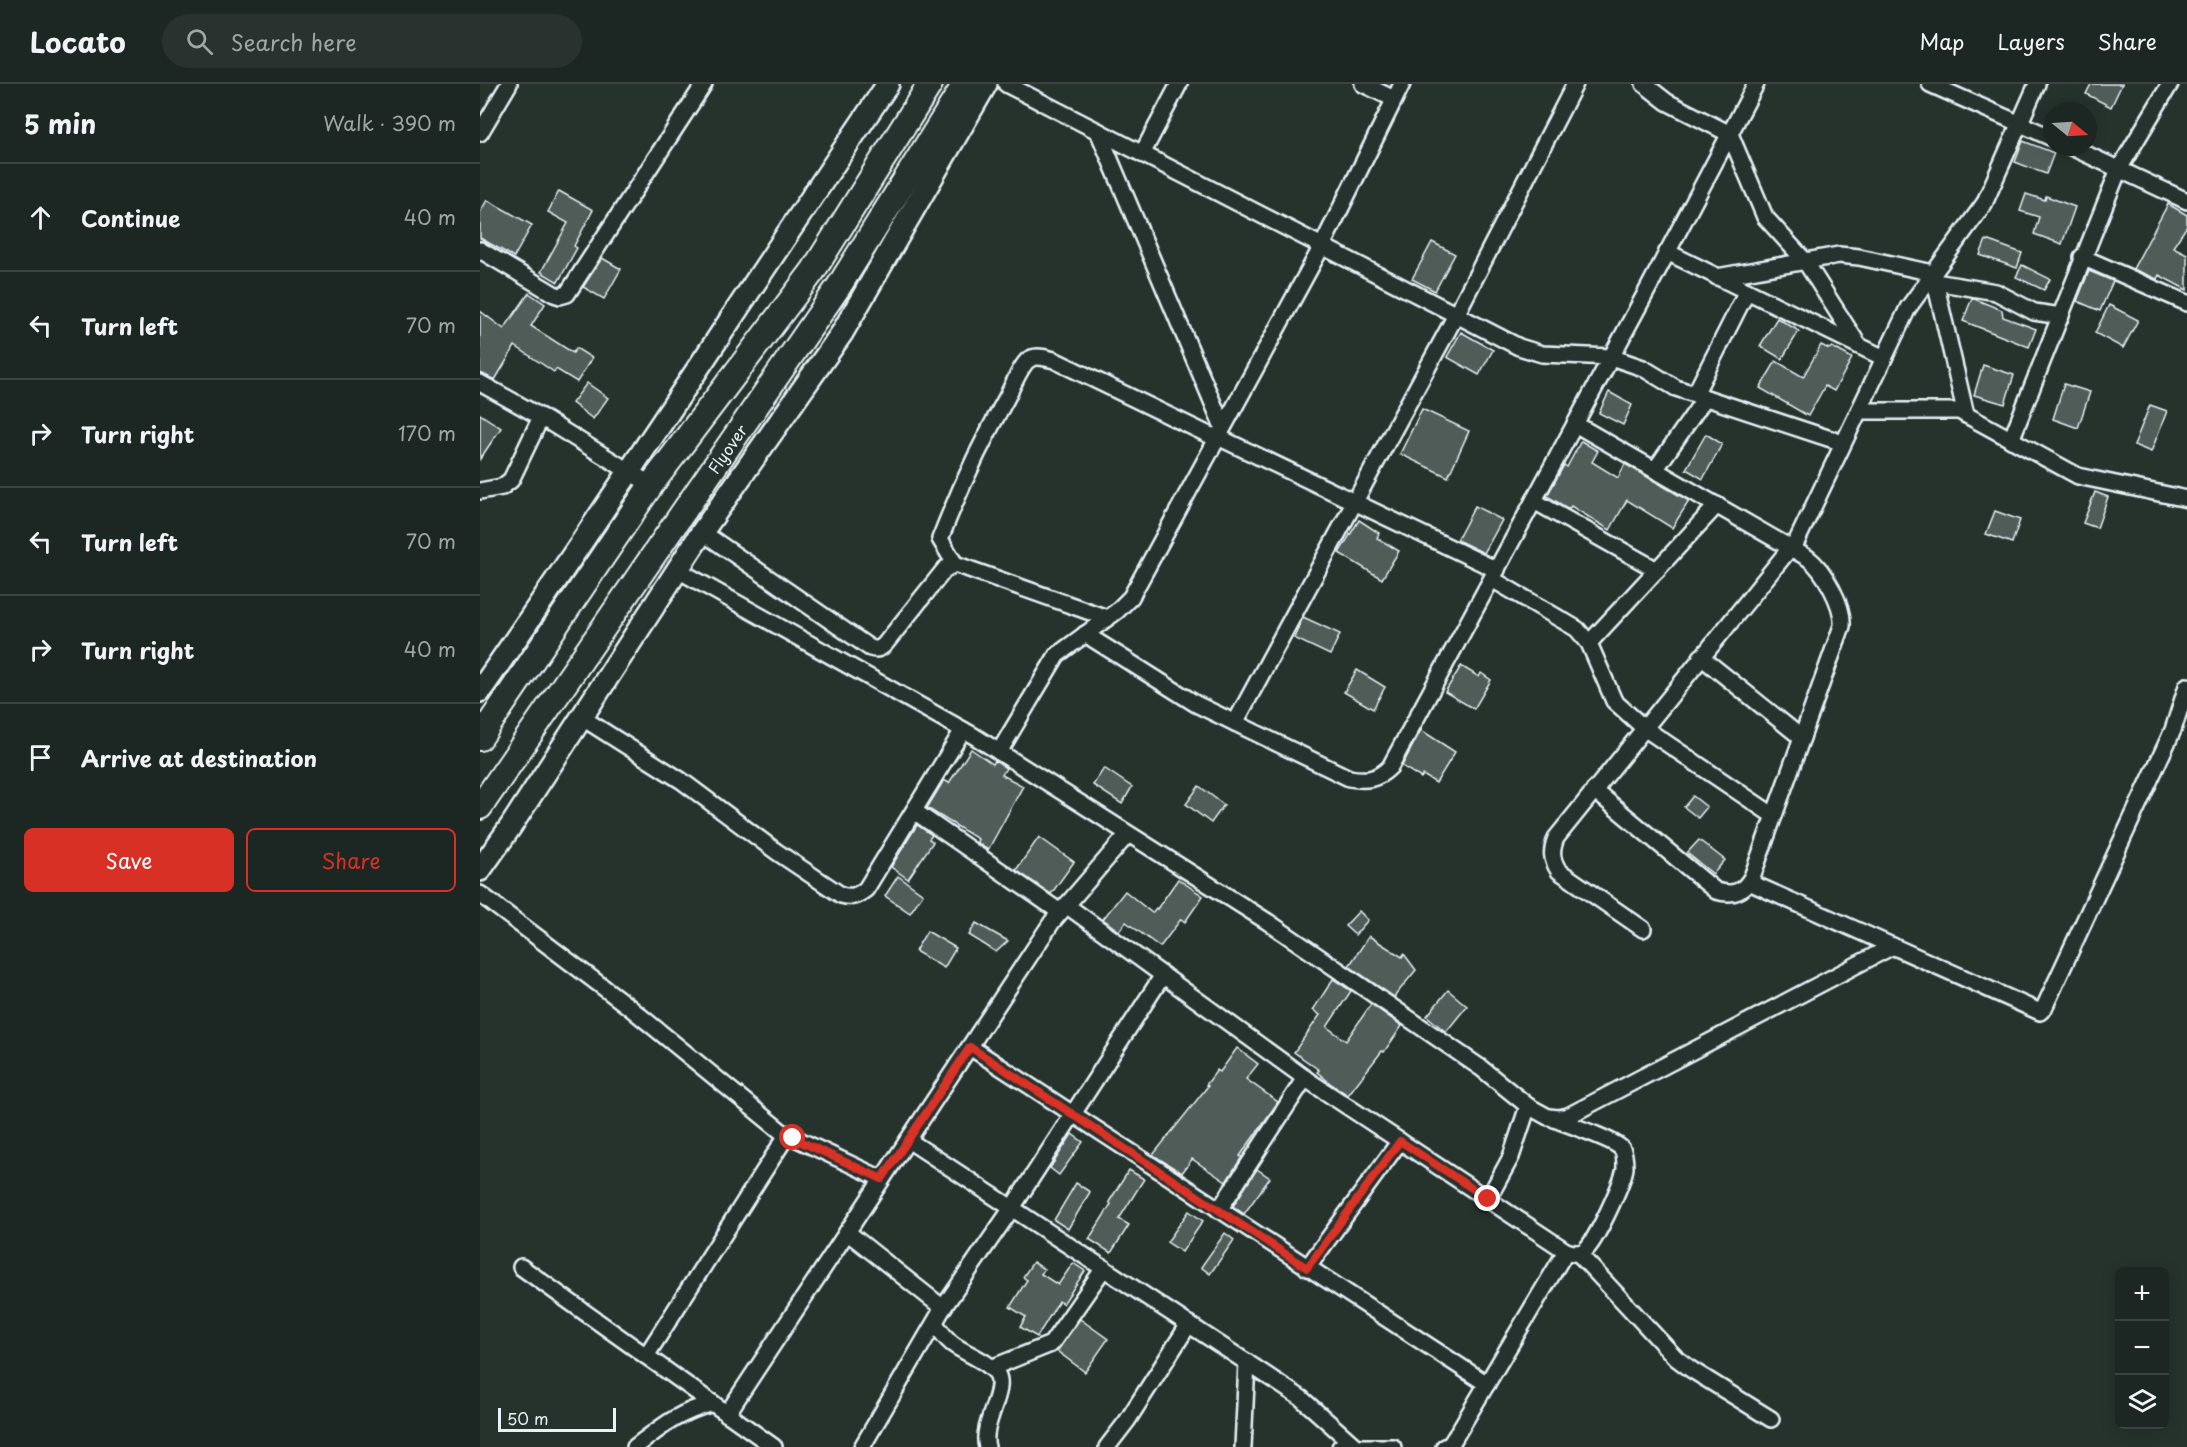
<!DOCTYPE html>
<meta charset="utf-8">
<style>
:root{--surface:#1c2622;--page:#29322f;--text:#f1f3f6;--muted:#a0a5a5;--line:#3a4340;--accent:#d93025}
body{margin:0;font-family:"Playpen Sans",sans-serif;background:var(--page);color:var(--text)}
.controls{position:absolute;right:18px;bottom:18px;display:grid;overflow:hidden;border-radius:9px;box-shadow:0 3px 15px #0003}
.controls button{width:54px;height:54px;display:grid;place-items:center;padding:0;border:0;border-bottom:2px solid var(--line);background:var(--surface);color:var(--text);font:30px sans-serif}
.compass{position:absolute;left:1563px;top:18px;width:54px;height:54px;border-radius:50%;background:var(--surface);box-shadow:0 3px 15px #0003;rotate:108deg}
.scale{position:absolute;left:18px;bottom:15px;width:118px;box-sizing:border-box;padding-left:6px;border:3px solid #e8f1f8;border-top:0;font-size:16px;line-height:21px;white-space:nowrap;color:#e8f1f8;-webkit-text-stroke:4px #26332d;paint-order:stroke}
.stop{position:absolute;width:18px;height:18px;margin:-14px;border:4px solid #d93025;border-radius:50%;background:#fff}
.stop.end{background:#d93025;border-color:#fff;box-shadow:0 2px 6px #0008}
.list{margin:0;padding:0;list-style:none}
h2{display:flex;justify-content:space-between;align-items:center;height:78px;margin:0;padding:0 24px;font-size:26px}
h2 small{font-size:20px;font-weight:400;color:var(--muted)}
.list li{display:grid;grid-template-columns:39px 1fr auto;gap:18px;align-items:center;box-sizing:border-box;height:108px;padding:0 24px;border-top:2px solid var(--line)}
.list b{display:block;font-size:22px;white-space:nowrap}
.list em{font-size:20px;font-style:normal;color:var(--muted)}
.actions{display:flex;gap:12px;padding:18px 24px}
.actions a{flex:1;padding:14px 0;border:2px solid var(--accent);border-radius:9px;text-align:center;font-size:21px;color:var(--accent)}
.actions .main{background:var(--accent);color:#fff}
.icon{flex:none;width:33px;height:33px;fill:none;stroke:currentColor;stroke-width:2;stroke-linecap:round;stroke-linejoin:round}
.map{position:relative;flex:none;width:1707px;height:1363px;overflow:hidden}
header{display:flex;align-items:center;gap:36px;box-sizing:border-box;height:84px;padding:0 30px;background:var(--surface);border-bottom:2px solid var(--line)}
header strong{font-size:28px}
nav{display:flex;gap:33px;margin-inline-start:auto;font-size:21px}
.search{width:420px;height:54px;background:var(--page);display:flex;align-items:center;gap:15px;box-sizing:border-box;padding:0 21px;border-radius:33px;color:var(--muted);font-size:22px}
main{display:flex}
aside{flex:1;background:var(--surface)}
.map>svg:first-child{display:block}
</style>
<header>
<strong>Locato</strong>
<div class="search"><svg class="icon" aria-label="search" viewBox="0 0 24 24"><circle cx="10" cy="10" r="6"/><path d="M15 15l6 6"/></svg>Search here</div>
<nav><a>Map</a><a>Layers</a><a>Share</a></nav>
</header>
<main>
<aside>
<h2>5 min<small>Walk · 390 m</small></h2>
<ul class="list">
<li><svg class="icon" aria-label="ahead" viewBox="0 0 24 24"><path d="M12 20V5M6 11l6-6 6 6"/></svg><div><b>Continue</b></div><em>40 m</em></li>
<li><svg class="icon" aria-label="left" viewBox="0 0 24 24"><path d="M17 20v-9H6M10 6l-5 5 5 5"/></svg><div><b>Turn left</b></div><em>70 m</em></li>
<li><svg class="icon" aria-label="right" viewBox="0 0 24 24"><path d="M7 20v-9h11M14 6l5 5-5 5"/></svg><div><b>Turn right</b></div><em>170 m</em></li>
<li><svg class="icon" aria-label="left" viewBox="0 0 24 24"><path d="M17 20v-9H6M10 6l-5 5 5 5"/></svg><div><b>Turn left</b></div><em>70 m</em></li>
<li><svg class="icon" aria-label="right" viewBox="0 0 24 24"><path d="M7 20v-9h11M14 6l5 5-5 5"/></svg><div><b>Turn right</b></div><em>40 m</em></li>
<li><svg class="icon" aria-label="arrive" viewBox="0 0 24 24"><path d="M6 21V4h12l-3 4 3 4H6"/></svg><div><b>Arrive at destination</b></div></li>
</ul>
<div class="actions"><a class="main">Save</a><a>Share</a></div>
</aside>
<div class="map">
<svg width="1707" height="1363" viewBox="0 0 1707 1363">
<rect width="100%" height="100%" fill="#26332d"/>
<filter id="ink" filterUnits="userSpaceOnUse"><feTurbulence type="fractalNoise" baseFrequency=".0167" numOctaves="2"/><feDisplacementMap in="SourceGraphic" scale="12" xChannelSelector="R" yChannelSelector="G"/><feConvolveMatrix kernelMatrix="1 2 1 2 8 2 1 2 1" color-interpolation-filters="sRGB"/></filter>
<g filter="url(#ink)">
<g fill="#505c59" stroke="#e8f1f8" stroke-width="1.5">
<polygon points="1611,0 1642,0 1631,23 1606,10"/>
<polygon points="1543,57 1574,69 1566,90 1535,78"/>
<polygon points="79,107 113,126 94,162 97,164 78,198 61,188 88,139 68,128"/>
<polygon points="1546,110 1565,116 1566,112 1595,123 1582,160 1554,150 1559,133 1540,127"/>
<polygon points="7,116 52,141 34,173 0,154 0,129"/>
<polygon points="1688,120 1707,131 1707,142 1693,163 1707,170 1707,206 1679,191 1677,195 1653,185"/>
<polygon points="1506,156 1542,169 1537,184 1500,171"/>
<polygon points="952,158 975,170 955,207 932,195"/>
<polygon points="122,174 141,185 124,215 103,203"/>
<polygon points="1542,181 1570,195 1564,206 1536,193"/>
<polygon points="1609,187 1633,197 1620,227 1597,217"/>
<polygon points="49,209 65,220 51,242 93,269 96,264 112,274 97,298 76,285 74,288 35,262 15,296 0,289 0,227 24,245"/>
<polygon points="1492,214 1522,226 1523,233 1556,245 1549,263 1483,237"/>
<polygon points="1629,221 1658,236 1643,264 1615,249"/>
<polygon points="1297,234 1319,247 1302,275 1280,262"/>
<polygon points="981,248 1013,266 999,291 967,273"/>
<polygon points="1341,261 1349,265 1352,263 1372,274 1354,307 1345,302 1328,332 1280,304 1296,277 1323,293"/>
<polygon points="1503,281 1534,291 1525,320 1494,311"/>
<polygon points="107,299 128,314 113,335 92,319"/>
<polygon points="1584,300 1610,308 1598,344 1573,335"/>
<polygon points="1129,308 1152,321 1143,341 1119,329"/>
<polygon points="1670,321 1687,327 1671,368 1654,361"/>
<polygon points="942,325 989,347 968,393 920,370"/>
<polygon points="0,330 21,344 0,375"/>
<polygon points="1226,350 1242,360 1223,395 1206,385"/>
<polygon points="1101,357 1118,367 1112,378 1138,394 1145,380 1209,417 1192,444 1147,416 1130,446 1091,422 1089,425 1067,412 1084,381 1087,383"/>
<polygon points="1615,408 1628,413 1617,444 1603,439"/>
<polygon points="995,422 1022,436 1004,469 977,456"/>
<polygon points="1515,427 1540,436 1532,459 1506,450"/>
<polygon points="879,436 899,449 897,454 919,467 902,495 859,469"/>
<polygon points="823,533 860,550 850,571 814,554"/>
<polygon points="981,582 999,593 1001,589 1011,596 994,625 965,608"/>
<polygon points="877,586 905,603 893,625 864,608"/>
<polygon points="941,646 975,668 956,699 943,691 941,694 922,682"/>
<polygon points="491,665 513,680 515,677 526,684 522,691 543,702 508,766 497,758 498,755 447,724 464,696 469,699"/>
<polygon points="624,684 652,703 642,720 613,701"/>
<polygon points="719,702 744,721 731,739 706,720"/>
<polygon points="1213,712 1227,723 1218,734 1204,723"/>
<polygon points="437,741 452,751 449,755 453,758 428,795 411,783"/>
<polygon points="559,753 594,778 571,810 536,786"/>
<polygon points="1219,756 1245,776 1233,790 1207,769"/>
<polygon points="418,792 443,810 430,829 405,812"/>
<polygon points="698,795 723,812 705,838 701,835 680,863 646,838 639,847 623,835 645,807 672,829 676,824 677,825"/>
<polygon points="879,827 888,836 875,851 865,842"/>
<polygon points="496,839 528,857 516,868 489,851"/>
<polygon points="447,847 476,864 464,884 435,867"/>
<polygon points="889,852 922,873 924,870 936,886 914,913 869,882"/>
<polygon points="853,895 871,907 847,943 866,957 891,920 922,942 904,968 902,967 868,1011 850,999 837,988 839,986 814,968 840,931 833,926"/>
<polygon points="968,906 987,922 966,948 947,932"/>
<polygon points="757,964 778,980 766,995 798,1018 760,1072 762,1073 746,1098 712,1075 702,1089 673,1071 728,1002 726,1001 737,986 740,988"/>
<polygon points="592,1050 603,1058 579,1091 570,1084"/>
<polygon points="777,1085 790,1094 764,1130 753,1122"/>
<polygon points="649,1086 664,1095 639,1135 649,1141 631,1169 609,1155 631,1120 629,1118"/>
<polygon points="596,1099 610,1108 588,1145 574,1136"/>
<polygon points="709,1127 723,1137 702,1168 687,1158"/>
<polygon points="745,1149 754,1156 730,1190 721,1183"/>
<polygon points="553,1178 564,1185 561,1190 578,1201 593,1179 605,1187 583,1220 579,1217 557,1253 540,1243 546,1233 530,1223 547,1196 543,1193"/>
<polygon points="600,1235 628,1255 605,1288 577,1267"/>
</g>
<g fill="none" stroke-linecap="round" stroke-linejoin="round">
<g stroke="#e8f1f8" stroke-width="20">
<g id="minor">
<polyline points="526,0 1039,263 1062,270 1131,273 1163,284 1196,304 1363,359"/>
<polyline points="883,0 914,15"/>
<polyline points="1164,0 1187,18 1250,50 1285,133 1325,177 1379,262"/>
<polyline points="1450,0 1572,54"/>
<polyline points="618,47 743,343"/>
<polyline points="0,49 29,0"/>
<polyline points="1591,63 1707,117"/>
<polyline points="662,70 699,0"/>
<polyline points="0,166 74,210 80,212 87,210 224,0"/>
<polyline points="1187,168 1404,274"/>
<polyline points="1602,173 1707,219"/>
<polyline points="1237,193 1359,171 1379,173 1453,189 1486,331"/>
<polyline points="1455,198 1516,208 1554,228 1581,232"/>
<polyline points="0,299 61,333 171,401"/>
<polyline points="1215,310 1267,207"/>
<polyline points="1379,327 1479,327 1598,392 1707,415"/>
<path d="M 1095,340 L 1328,474 C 1344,486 1364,522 1362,542 L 1272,793 C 1263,808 1254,812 1236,807 L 1114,706"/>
<polyline points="1531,356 1639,85 1690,0"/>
<polyline points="1175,386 1225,314"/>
<polyline points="0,407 22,403 31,396 61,333"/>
<polyline points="1054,417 1177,486"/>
<path d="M 222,448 L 390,564 C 397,566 400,565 405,560 L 465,485 L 475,480 L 627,534"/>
<polyline points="1313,465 1428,224 1504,120 1557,0"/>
<path d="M 475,480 L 460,455 C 479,406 501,359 527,313 C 532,303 540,284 547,277 C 555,270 565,274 574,276 L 729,351 L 738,353 L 1017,486"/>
<polyline points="198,486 494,652 788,838 1001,984 1048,1022 1068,1033 1079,1034 1088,1032 1413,862"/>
<polyline points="1012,495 1097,545 1109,559 1134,617 1164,644 1294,732"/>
<path d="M 605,550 L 716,620 L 869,694 C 886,697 897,696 910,683 L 1169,203 L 1276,0"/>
<polyline points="1109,559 1237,421"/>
<polyline points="1221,573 1322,654"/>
<path d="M 101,633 L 202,697 L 297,768 L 361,811 C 372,814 377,812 386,805 L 483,646"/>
<polyline points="755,639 976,231 1095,0"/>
<polyline points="519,668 577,571 637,527 651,513 842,162 922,0"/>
<polyline points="434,727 580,828"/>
<polyline points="1269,798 1560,928 1564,924 1693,646 1707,602"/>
<polyline points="0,810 148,922 302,1048 402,1095"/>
<path d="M 586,821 L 829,997 L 1086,1167 C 1092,1169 1098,1171 1104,1167 C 1115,1160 1143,1098 1145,1084 C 1145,1078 1145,1070 1142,1065 C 1135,1056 1087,1040 1074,1035"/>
<path d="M 1163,845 L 1079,787 C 1071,775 1071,767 1076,754 L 1311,463"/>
<polyline points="490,963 1007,1300"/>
<polyline points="428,1056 821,1314 875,1362"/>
<polyline points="1008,1115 1031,1073 1048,1022"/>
<polyline points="739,1126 825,994"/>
<polyline points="367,1148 463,1224"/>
<polyline points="1098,1169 1196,1274 1212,1286 1291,1335"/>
<polyline points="41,1183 294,1363"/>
<polyline points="827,1184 920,1057"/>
<path d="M 455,1240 C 461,1247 466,1256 474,1261 C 485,1269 510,1278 517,1290 C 527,1307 500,1341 507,1363"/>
<polyline points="166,1272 307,1051"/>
<polyline points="511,1284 571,1260 624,1184"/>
<polyline points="247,1330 572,838 648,750"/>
<path d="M 155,1363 C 184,1341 197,1329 233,1319"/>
<polyline points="382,1363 463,1224 532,1124 683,891"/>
<polyline points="627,1363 647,1337 709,1240"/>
<polyline points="763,1363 767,1278"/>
<polyline points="860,1363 913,1363"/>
<polyline points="964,1363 970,1361 974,1355 1086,1167"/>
</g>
</g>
<g stroke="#e8f1f8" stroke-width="26">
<g id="secondary">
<path d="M 0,607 C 139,407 271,202 408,0"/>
<polyline points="0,786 31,742 222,448 362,249 506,0"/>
</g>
</g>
<g stroke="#e8f1f8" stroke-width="28">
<g id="trunk">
<polyline points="0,654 171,401 333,187 450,0"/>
<path id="s1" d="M 0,723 L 359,202 L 485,0"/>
</g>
</g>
<use href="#minor" stroke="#26332d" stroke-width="15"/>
<use href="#secondary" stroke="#26332d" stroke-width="21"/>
<use href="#trunk" stroke="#26332d" stroke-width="24"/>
</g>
</g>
<g fill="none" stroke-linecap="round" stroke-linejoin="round" filter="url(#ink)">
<polyline stroke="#d93025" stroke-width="8" points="313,1054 402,1095 490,963 827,1184 920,1057 1008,1115"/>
</g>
<g text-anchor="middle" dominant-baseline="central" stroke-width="4.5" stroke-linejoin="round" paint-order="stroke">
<g font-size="16" fill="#e8f1f8" stroke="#26332d">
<text stroke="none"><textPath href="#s1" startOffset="435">Flyover</textPath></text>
</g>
</g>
</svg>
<div class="controls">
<button>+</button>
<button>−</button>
<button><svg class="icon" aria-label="layers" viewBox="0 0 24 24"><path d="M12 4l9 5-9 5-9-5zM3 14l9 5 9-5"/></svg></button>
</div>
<svg class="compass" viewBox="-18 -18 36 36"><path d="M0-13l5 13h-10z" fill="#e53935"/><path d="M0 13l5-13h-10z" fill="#a0a5a5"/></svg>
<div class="scale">50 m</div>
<div class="stop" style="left:313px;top:1054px"></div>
<div class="stop end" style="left:1008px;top:1115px"></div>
</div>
</main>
